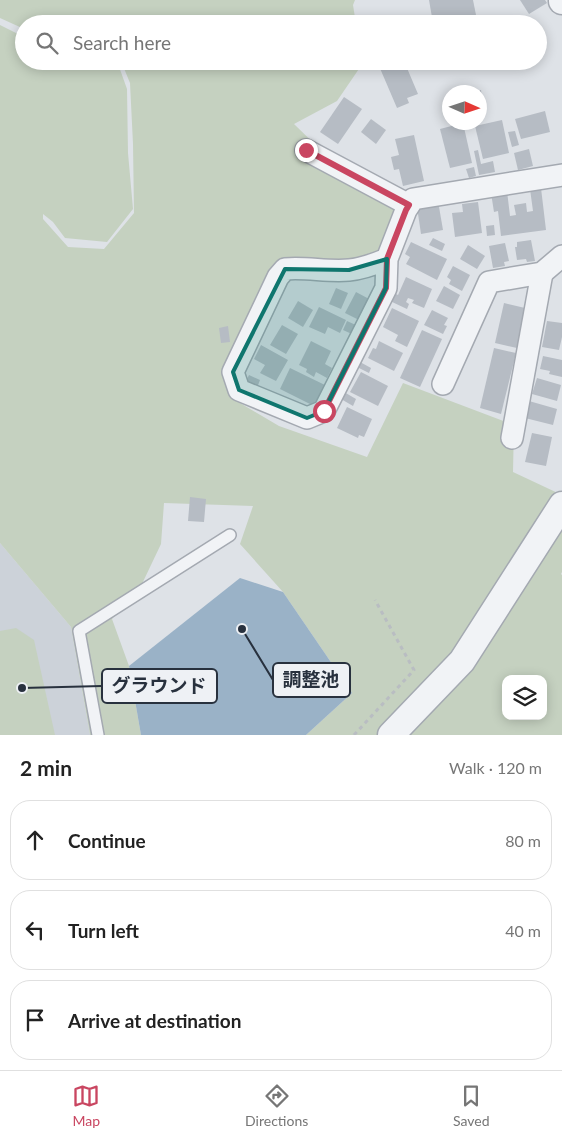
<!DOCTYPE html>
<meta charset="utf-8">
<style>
:root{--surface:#fff;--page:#f2f2f2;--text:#222;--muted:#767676;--line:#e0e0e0;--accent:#c94661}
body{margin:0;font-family:Lato,"Noto Sans JP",sans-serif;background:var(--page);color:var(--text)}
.controls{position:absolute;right:15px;bottom:15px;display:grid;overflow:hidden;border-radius:10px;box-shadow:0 2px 12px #0003}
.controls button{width:45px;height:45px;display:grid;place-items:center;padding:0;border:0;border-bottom:1px solid var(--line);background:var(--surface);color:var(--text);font:25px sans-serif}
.compass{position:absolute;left:442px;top:85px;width:45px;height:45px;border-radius:50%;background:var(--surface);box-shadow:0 2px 12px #0003;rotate:93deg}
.stop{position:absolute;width:15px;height:15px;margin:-11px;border:4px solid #c94661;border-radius:50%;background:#fff}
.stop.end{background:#c94661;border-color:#fff;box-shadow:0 1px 5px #0008}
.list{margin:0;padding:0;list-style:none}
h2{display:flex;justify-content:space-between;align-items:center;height:65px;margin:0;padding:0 20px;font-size:21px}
h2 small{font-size:16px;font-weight:400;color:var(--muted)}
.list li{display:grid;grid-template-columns:32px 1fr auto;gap:15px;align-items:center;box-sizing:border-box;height:80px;margin:0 10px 10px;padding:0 10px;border:1px solid var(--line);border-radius:20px}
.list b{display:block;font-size:19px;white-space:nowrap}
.list em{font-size:16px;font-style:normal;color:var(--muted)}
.icon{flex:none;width:28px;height:28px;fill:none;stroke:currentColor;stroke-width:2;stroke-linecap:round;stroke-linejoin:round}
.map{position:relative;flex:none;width:562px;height:735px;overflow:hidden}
.search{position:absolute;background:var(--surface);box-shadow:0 2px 12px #0003;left:15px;right:15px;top:15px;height:55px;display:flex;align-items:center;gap:12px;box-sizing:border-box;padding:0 18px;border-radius:28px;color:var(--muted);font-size:19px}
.sheet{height:335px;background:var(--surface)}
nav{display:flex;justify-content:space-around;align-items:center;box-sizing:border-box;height:70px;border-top:1px solid var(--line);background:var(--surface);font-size:14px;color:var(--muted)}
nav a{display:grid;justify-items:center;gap:2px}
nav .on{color:var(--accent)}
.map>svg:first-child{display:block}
</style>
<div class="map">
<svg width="562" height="735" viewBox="0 0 562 735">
<rect width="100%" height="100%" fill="#dee2e7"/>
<polygon fill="#ccd2d9" points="0,543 71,627 90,735 0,735"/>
<g fill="#c5d1c0" fill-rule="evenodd">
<polygon points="0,0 355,0 353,5 356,24 24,24 24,28 22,28 0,18"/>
<path d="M 0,25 L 18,34 L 24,34 L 24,61 L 117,61 L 127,89 L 128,153 L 133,209 L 107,242 L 65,238 L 53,222 L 43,214 L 43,219 L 68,247 L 104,249 L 134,213 L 133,144 L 130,83 L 121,61 L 363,61 L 363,63 L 337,101 L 294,124 L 331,160 L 400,197 L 388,225 L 387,243 L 361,264 L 276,266 L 228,362 L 240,403 L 279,426 L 367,457 L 403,383 L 514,425 L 513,472 L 562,495 L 562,572 L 561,574 L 562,575 L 562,735 L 306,735 L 352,693 L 283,592 L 240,544 L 253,506 L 164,503 L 161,544 L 141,586 L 112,619 L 129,666 L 141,735 L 90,735 L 71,627 L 0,543 ZM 506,679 L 543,679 L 543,716 L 506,716 Z"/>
<polygon points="16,628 34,640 55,735 0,735 0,631"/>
</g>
<polygon fill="#9ab2c7" points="240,578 283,592 352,693 306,735 141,735 129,666"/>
<g fill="#b6bcc4">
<polygon points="429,0 473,0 476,15 433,23"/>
<polygon points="520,0 545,0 547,3 529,14"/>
<polygon points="390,61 404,61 418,94 407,98 409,103 397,108 379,66"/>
<polygon points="480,90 481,90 484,116 480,116"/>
<polygon points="344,97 362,109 338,144 320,132"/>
<polygon points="545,111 550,132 521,139 515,119"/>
<polygon points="371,119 386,130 376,144 361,132"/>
<polygon points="502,120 509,153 483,159 475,126"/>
<polygon points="463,123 472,163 450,168 440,129"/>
<polygon points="515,131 519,145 512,147 508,132"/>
<polygon points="414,135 424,181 403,186 399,169 394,170 391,157 399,155 395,139"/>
<polygon points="529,149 533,166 518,170 514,153"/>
<polygon points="478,150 481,164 493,161 495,172 479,175 474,151"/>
<polygon points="474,167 476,176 469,178 466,169"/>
<polygon points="541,188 546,230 501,236 498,211 494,212 491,193 507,191 510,216 516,215 514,205 526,203 527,212 533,211 530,189"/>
<polygon points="438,201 443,230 421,234 417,207"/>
<polygon points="478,202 482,233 455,237 452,213 463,212 462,204"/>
<polygon points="494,225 495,235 487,236 486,226"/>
<polygon points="433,238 445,244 442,251 429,245"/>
<polygon points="531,240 535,261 527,262 526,259 517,260 515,247 517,247 517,242"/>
<polygon points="411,242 447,259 437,280 406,264 410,257 405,254"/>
<polygon points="505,243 509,261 504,262 505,266 493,268 489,246"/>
<polygon points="468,245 485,256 477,269 460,259"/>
<polygon points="453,266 470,275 462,291 449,284 451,280 447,277"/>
<polygon points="406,277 432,289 424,308 412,303 414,300 408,298 406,302 409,304 407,309 390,301 394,293 398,295"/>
<polygon points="444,286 460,295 453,309 436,301"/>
<polygon points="336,288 348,293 341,309 329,304"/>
<polygon points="356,292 371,300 361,321 345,313"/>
<polygon points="298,301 313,310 303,327 288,318"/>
<polygon points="504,303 525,308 517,348 495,343"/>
<polygon points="319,307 346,320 340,333 328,327 325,334 309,327"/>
<polygon points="392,308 419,321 407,347 395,341 398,335 383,327"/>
<polygon points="432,310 448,318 444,325 447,326 443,334 424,325"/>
<polygon points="347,321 358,326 354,335 343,330"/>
<polygon points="547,321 562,323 562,337 559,350 542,347"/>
<polygon points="282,325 298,334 286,354 270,345"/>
<polygon points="228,326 230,342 221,343 219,328"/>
<polygon points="422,330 442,339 420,387 400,378"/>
<polygon points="311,341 331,351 325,364 332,368 327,378 316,372 314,377 306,372 307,369 299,365"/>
<polygon points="379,341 403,353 394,371 368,358 373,348 376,349"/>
<polygon points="261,345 288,360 276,381 260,373 265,365 254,359"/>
<polygon points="494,348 516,353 501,414 480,408"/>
<polygon points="543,356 562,360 562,377 549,374 550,371 540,369"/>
<polygon points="360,362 371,368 369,373 357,367"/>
<polygon points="290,368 327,386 316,407 280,389"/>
<polygon points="361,372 388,386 378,406 350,392"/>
<polygon points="249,375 260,380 257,388 249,385 246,381"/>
<polygon points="537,378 561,385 557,401 532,394"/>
<polygon points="344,392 356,399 353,406 341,399"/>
<polygon points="529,401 557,409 553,425 525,418"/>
<polygon points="347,407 372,419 364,437 359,435 358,438 337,428"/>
<polygon points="532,433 552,437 546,466 525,462"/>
<polygon points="190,497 206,499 204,522 188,521"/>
</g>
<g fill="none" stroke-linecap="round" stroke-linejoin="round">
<g stroke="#a4a9b1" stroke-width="14">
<polyline id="service" points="98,735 79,631 230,535"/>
</g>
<g stroke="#a4a9b1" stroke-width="24">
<g id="minor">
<polyline points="306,150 409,205"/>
<path d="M 387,259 C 375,264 362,269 349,270 C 328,272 306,267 285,269 L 278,277 L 233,372 L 239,390 L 307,418 L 324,411 L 386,288 L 387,259 L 406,210 L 413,199 L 562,175"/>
<polyline points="443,384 489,282 542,273 562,256"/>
<polyline points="512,438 542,273"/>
</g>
</g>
<g stroke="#a4a9b1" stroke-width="29">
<g id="tertiary">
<polyline points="562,0 562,1"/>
<polyline points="391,735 462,661 562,505"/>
</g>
</g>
<polyline stroke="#b9bdc2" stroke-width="3" stroke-dasharray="4 4" stroke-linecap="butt" points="354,735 414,670 375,600"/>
<use href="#service" stroke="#f1f3f6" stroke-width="11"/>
<use href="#minor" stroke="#f1f3f6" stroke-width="21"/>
<use href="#tertiary" stroke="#f1f3f6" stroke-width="26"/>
</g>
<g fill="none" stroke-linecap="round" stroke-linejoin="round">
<polyline stroke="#c94661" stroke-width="6" points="306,150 409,205 406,210 387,259 386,288 324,411"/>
</g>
<path fill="#0f766e" fill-opacity="0.2" stroke="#0f766e" stroke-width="4" stroke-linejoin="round" d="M 387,259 L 386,288 L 324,411 L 307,418 L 239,390 L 233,372 L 285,269 L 349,270 Z"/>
<path fill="none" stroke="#28313e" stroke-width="2" d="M242 629L273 680M22 688L102 686"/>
<g fill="#28313e" stroke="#eef1f5" stroke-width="2">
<circle cx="242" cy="629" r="5"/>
<circle cx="22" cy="688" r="5"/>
</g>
<g fill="#eef1f5" stroke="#28313e" stroke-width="2">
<rect x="273" y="663" width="77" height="34" rx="5"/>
<rect x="102" y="669" width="115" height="34" rx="5"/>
</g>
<g font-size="19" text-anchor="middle" font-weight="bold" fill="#28313e">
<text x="311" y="686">調整池</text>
<text x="159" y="692">グラウンド</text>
</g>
</svg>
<div class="controls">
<button><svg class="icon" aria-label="layers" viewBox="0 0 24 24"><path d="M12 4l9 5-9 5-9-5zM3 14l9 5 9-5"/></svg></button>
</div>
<svg class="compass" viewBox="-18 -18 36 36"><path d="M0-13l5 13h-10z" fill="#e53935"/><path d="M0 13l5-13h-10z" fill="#767676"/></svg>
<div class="stop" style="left:324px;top:411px"></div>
<div class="stop end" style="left:306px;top:150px"></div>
<div class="search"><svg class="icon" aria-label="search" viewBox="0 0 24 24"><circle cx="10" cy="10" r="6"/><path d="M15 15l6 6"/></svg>Search here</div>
</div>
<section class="sheet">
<h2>2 min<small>Walk · 120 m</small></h2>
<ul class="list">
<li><svg class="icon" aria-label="ahead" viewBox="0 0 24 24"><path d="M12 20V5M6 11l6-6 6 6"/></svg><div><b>Continue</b></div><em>80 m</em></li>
<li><svg class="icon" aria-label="left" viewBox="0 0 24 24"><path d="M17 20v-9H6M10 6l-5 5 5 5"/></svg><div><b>Turn left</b></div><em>40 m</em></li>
<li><svg class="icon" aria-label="arrive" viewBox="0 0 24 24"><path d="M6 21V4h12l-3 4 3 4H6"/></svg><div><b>Arrive at destination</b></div></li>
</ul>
</section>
<nav>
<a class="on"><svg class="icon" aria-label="map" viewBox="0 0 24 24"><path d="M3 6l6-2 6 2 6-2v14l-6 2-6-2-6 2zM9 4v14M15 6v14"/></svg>Map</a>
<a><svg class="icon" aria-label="directions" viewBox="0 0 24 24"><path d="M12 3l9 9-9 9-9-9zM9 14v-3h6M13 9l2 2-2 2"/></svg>Directions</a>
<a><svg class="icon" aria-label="saved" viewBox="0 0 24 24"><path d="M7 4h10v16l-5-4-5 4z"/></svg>Saved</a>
</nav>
